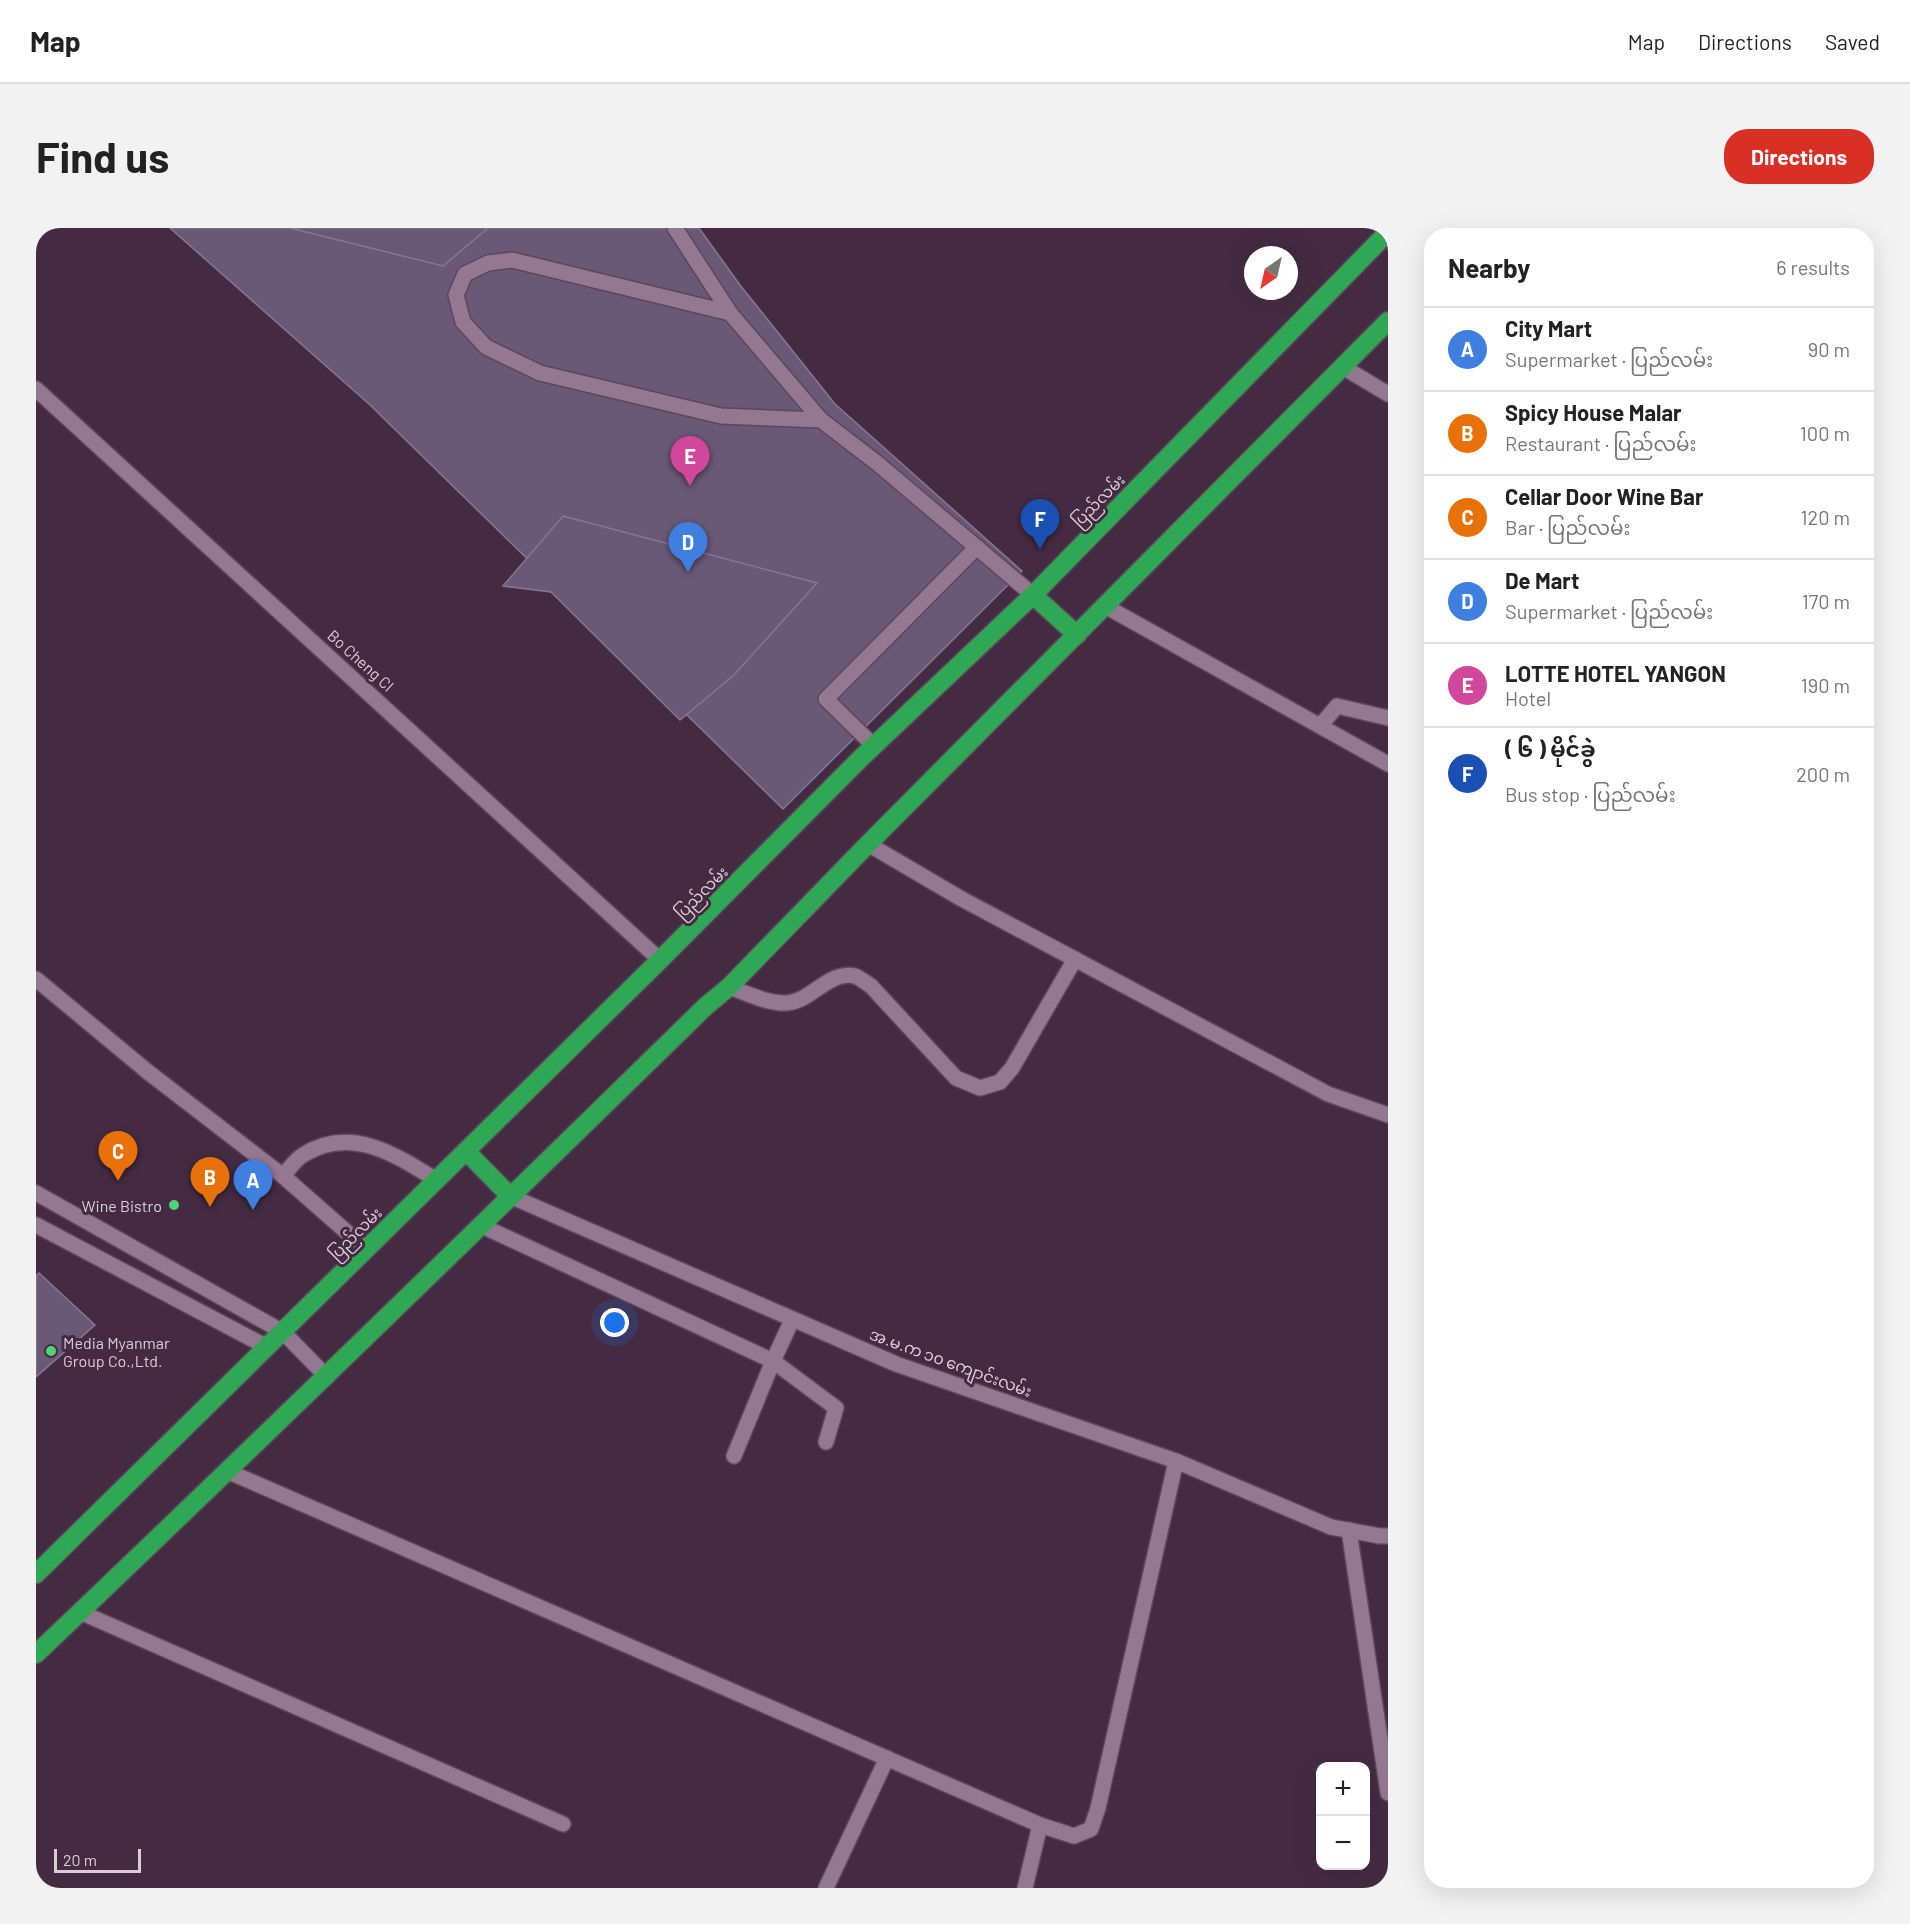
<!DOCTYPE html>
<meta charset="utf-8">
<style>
:root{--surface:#fff;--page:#f2f2f2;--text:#222;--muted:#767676;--line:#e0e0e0;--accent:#d93025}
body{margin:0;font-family:Barlow,"Noto Sans Myanmar",sans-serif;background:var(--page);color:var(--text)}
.controls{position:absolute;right:18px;bottom:18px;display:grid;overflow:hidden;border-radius:12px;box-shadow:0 6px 24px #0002}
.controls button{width:54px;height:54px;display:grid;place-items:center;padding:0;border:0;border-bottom:2px solid var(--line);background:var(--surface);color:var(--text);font:30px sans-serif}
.compass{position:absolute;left:1208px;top:18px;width:54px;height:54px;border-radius:50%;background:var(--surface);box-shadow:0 6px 24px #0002;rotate:214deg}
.scale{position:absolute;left:18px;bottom:15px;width:87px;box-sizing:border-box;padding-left:6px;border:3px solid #dcccda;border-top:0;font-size:16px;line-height:21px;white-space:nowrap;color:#dcccda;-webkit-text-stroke:4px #442b42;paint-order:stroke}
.you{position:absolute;left:579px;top:1095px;width:21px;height:21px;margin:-15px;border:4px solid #fff;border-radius:50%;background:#1a73e8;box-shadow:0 0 0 9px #1a73e833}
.badge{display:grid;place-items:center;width:39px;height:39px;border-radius:50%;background:var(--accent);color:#fff;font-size:20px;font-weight:700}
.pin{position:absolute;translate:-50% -50px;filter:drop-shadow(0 2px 3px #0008)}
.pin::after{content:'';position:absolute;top:32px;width:21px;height:18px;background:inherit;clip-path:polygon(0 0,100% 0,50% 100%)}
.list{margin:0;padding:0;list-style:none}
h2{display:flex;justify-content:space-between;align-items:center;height:78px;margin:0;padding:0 24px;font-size:26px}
h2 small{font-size:20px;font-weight:400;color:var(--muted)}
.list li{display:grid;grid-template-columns:39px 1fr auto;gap:18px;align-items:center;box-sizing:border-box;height:84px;padding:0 24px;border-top:2px solid var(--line)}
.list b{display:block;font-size:22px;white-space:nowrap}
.list p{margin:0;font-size:20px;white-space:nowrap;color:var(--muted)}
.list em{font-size:20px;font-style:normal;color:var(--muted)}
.map{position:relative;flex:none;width:1352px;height:1660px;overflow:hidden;border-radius:24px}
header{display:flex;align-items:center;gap:36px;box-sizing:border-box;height:84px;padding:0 30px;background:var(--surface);border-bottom:2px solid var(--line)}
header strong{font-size:28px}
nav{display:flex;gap:33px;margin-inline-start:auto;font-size:21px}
.intro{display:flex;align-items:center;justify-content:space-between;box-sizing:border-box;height:144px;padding:0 36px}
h1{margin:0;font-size:42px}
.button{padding:15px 27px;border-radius:24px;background:var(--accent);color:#fff;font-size:21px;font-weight:700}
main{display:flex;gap:36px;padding:0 36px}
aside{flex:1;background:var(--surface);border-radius:24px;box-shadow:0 6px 24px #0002}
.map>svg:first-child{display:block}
</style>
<header>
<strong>Map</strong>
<nav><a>Map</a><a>Directions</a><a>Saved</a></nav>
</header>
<div class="intro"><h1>Find us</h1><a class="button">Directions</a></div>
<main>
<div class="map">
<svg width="1352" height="1660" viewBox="0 0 1352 1660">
<rect width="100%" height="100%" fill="#442b42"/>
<g fill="#695876" stroke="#877695" stroke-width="1.5">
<polygon points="134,0 663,0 704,57 799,176 986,343 747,581 333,176"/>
<polygon points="254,0 452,0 407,38"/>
<polygon points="527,288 781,355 698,447 644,492 515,364 467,358"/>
<polygon points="3,1045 59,1097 0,1149 0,1048"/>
</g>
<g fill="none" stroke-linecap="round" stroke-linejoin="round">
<g stroke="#5c475a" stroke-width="18">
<g id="minor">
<polyline points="639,0 694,85"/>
<polyline points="1307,139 1352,166"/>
<polyline points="0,161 624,732"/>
<polyline points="785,192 685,188 504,145 450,119 427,94 420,67 429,46 452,35 476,32 694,85 785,192 841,235 997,367"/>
<polyline points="1069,378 1352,536"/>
<polyline points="1284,498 1301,478 1352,490"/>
<polyline points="838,518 790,471 941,319"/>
<polyline points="832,616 924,670 1292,866 1352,887"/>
<polyline points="0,751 112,844 247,948 330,1021"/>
<path d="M 693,759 C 711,765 732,776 751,775 C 776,773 793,742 819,748 C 824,750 830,755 835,758 L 920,850 L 944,860 L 964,854 L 976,840 L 1039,731"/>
<path d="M 247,948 C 253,941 259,932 267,927 C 314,897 359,926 400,952"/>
<polyline points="0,965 247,1104 291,1149"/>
<polyline points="474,968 860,1136 1140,1233 1295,1299 1344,1308 1352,1308"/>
<polyline points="0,997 231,1119"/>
<polyline points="444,997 737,1133 800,1180 790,1214"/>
<polyline points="698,1228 737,1133 756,1092"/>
<polyline points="191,1243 1004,1597 1038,1608 1055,1601 1062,1580 1140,1233"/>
<polyline points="1313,1302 1352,1565"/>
<polyline points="44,1384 527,1596"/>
<polyline points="790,1660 851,1530"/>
<polyline points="989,1660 1004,1597"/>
</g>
</g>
<g stroke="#5c475a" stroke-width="21">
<g id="highway">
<polyline points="997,367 1041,407"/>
<polyline points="430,923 474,968"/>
<polyline points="0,1346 624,732 826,529 997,367 1352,4"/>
<path d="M 0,1426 C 225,1212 448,995 670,778 L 693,759 L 832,616 L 1352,93"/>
</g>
</g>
<use href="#minor" stroke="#947790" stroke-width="15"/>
<use href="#highway" stroke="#2fa856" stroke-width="18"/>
</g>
<g fill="#4dd676" stroke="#442b42" stroke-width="2">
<circle cx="138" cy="977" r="6"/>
<circle cx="15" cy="1123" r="6"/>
</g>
<g text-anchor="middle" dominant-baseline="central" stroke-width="6" stroke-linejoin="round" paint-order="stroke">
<g font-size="16" fill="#dcccda" stroke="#442b42">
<text transform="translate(1062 272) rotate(-45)">ပြည်လမ်း</text>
<text transform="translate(325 432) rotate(42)">Bo Cheng Cl</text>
<text transform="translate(665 664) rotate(-45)">ပြည်လမ်း</text>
<text transform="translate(319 1005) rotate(-45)">ပြည်လမ်း</text>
<text transform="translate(915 1134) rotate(20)">အ.မ.က ၁၀ ကျောင်းလမ်း</text>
</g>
<g font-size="16" fill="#dcccda" stroke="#442b42" text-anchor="end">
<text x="126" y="977">Wine Bistro</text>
<text x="27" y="1114" text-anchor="start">Media Myanmar<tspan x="27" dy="18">Group Co.,Ltd.</tspan></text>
</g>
</g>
</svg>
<div class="controls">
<button>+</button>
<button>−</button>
</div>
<svg class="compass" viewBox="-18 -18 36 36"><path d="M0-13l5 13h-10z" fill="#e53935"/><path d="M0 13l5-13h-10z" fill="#767676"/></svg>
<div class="scale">20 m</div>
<div class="you"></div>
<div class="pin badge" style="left:217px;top:982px;background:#3f7fe0">A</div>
<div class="pin badge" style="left:174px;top:979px;background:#e8710a">B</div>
<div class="pin badge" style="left:82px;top:953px;background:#e8710a">C</div>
<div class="pin badge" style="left:652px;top:344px;background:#3f7fe0">D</div>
<div class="pin badge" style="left:654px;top:258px;background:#d1479c">E</div>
<div class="pin badge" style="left:1004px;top:321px;background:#1a4fb4">F</div>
</div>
<aside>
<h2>Nearby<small>6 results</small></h2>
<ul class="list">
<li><span class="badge" style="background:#3f7fe0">A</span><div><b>City Mart</b><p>Supermarket · ပြည်လမ်း</p></div><em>90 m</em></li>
<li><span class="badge" style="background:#e8710a">B</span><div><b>Spicy House Malar</b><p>Restaurant · ပြည်လမ်း</p></div><em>100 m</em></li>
<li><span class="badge" style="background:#e8710a">C</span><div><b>Cellar Door Wine Bar</b><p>Bar · ပြည်လမ်း</p></div><em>120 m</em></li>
<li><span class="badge" style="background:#3f7fe0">D</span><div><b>De Mart</b><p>Supermarket · ပြည်လမ်း</p></div><em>170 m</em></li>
<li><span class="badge" style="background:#d1479c">E</span><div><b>LOTTE HOTEL YANGON</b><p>Hotel</p></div><em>190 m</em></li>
<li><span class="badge" style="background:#1a4fb4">F</span><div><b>( ၆ ) မိုင်ခွဲ</b><p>Bus stop · ပြည်လမ်း</p></div><em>200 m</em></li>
</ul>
</aside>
</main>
